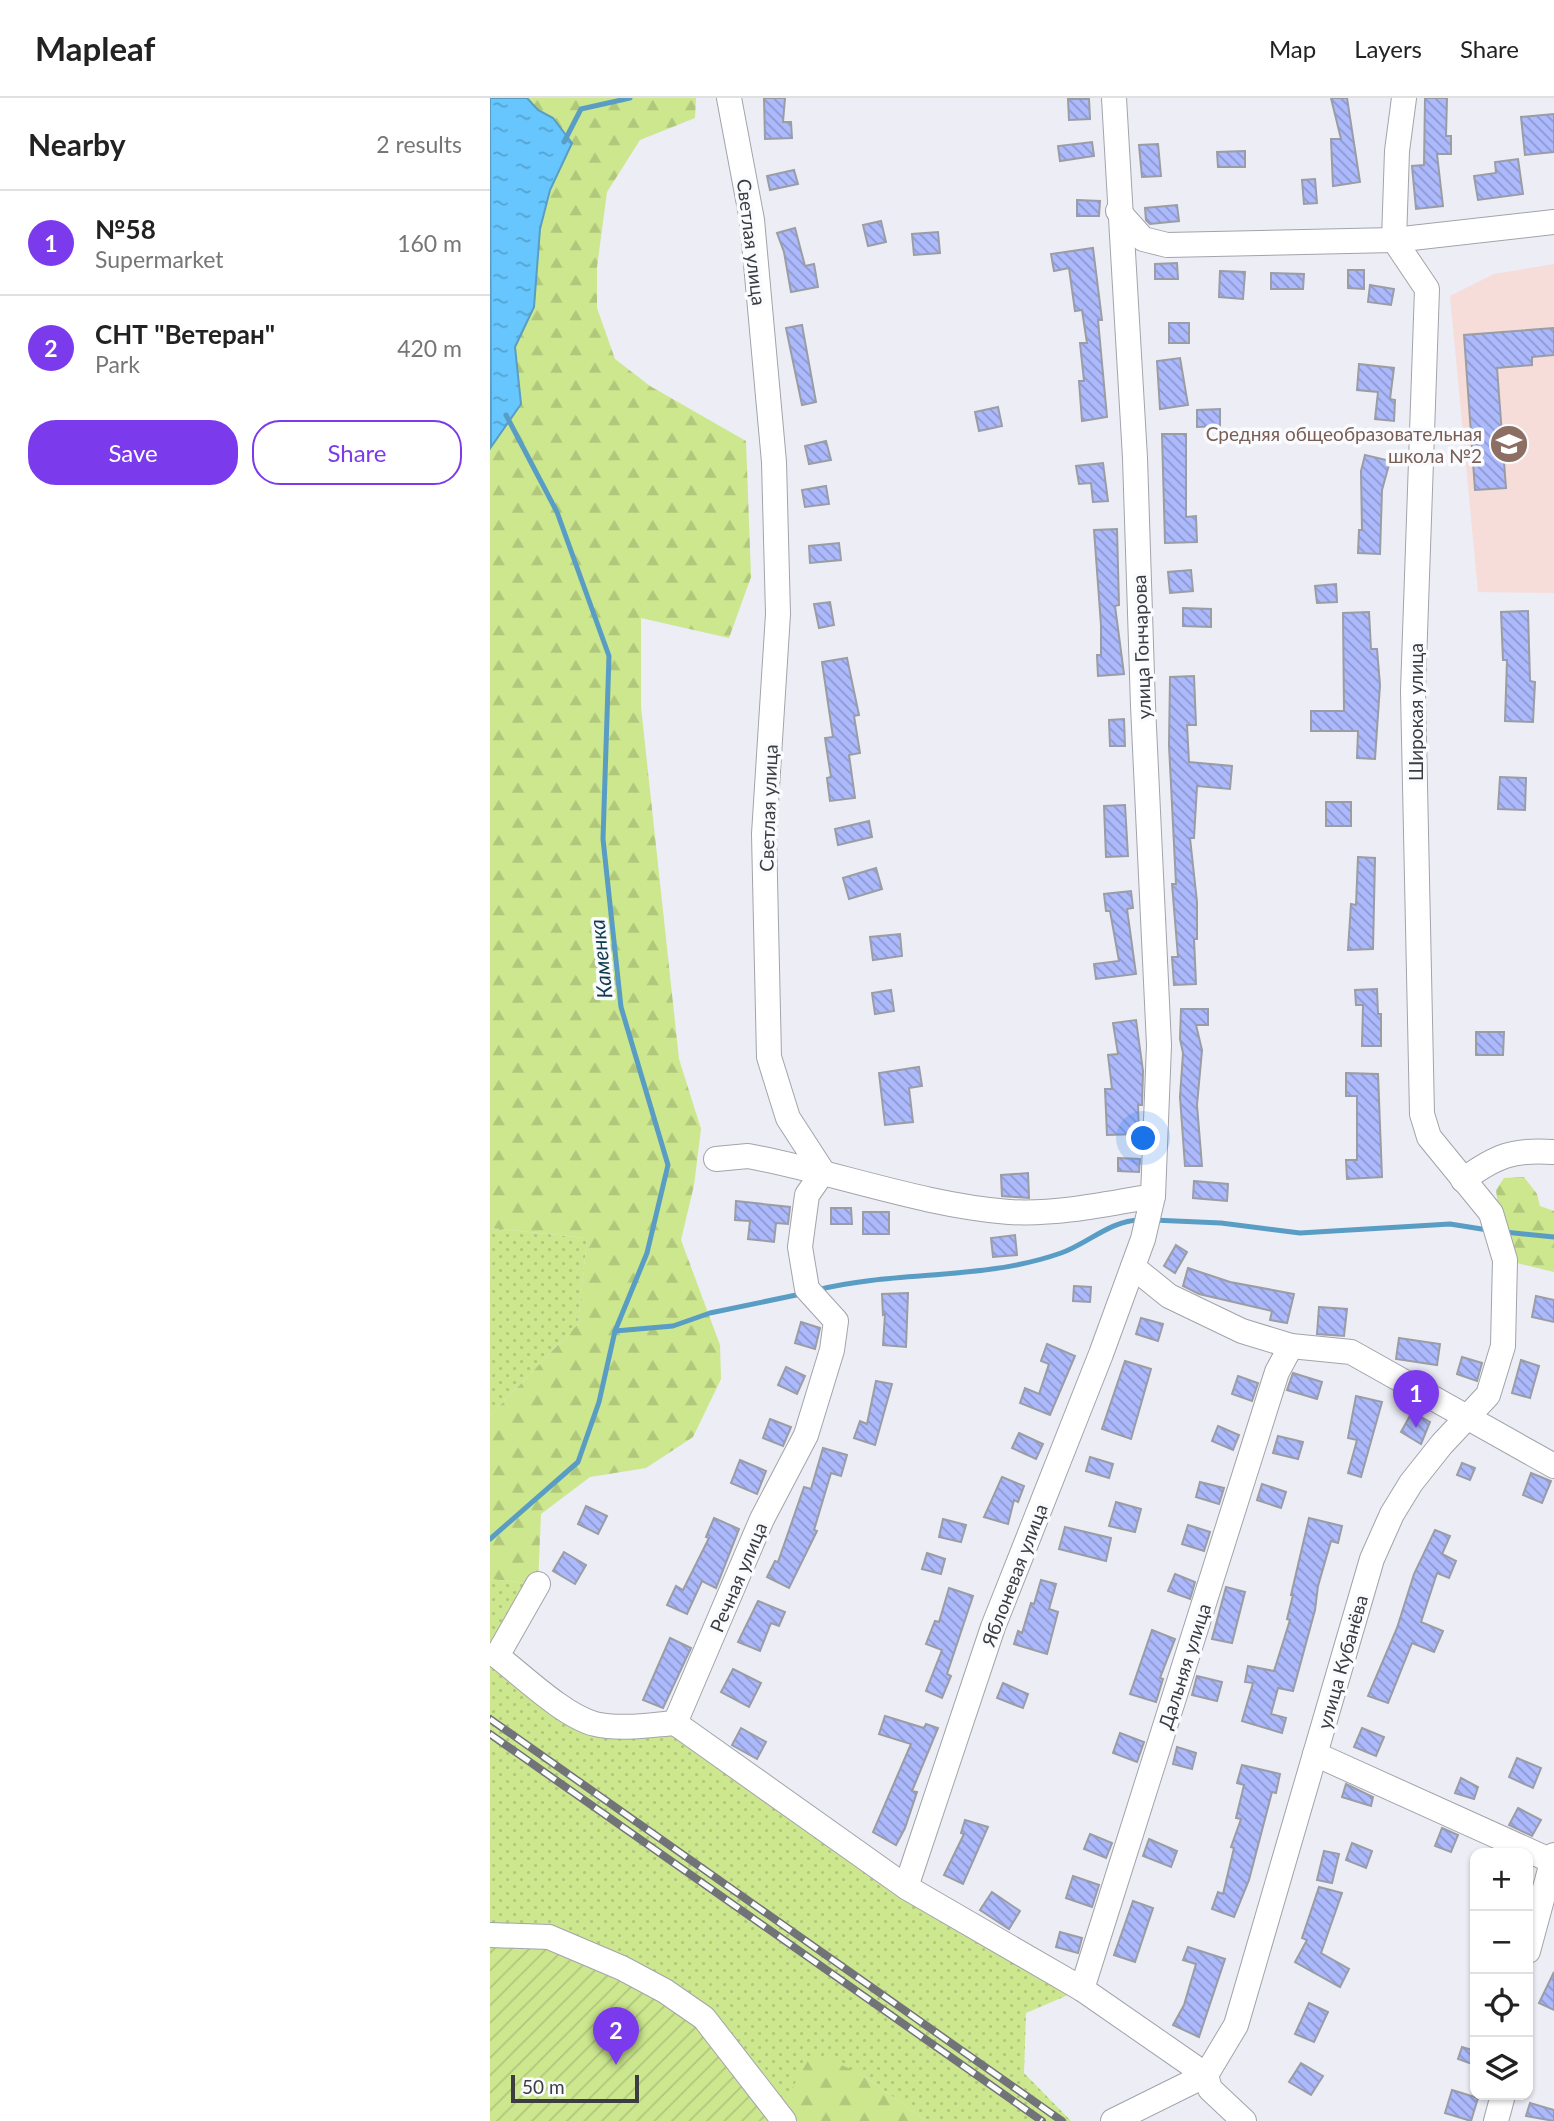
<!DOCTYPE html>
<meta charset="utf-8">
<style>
:root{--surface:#fff;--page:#f6f6f6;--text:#222;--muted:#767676;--line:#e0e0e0;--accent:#7c3aed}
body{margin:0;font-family:Lato,sans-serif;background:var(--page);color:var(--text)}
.controls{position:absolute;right:21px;bottom:21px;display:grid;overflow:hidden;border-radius:14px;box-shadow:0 2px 5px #0004}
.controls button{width:63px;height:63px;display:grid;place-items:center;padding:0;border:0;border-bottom:2px solid var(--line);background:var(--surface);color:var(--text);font:35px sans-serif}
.scale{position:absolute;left:21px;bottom:18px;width:128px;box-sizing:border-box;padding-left:7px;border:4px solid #3c3d40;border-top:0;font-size:19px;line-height:24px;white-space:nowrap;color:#3c3d40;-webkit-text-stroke:5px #fafbfe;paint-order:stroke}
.you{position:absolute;left:654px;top:1041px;width:24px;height:24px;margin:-18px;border:5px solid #fff;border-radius:50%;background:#1a73e8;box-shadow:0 0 0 10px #1a73e833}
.badge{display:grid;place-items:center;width:46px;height:46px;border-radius:50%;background:var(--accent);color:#fff;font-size:23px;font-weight:700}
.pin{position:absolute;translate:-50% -58px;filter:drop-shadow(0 2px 4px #0008)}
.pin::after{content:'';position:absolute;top:37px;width:24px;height:21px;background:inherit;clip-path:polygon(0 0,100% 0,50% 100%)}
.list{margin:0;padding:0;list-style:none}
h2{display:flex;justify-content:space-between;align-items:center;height:91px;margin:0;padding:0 28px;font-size:30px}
h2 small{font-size:23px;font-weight:400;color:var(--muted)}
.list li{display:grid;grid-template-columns:46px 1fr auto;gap:21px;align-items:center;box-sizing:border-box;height:105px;padding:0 28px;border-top:2px solid var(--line)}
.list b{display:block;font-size:26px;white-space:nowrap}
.list p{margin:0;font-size:23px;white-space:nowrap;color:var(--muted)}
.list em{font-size:23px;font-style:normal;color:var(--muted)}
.actions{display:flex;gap:14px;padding:21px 28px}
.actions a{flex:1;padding:16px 0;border:2px solid var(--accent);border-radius:28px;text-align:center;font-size:24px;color:var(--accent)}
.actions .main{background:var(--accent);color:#fff}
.icon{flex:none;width:38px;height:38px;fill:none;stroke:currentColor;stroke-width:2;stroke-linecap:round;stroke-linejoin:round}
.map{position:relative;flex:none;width:1064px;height:2023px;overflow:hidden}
header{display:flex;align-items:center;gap:42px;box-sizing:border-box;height:98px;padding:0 35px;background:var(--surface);border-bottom:2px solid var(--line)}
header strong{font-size:33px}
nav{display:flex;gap:38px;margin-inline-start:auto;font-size:24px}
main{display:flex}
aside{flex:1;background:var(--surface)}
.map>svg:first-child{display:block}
</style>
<header>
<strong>Mapleaf</strong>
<nav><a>Map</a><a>Layers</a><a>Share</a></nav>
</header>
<main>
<aside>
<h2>Nearby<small>2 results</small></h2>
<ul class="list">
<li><span class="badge">1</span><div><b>№58</b><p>Supermarket</p></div><em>160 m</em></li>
<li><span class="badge">2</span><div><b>СНТ &quot;Ветеран&quot;</b><p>Park</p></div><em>420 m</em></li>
</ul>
<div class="actions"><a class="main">Save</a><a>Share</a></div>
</aside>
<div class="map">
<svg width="1064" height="2023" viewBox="0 0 1064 2023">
<defs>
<pattern id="grass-dots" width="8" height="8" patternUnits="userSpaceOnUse" patternTransform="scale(1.75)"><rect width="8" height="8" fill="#cce78e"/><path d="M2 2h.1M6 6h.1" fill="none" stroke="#b0c77c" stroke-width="1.8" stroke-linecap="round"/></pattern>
<pattern id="forest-firs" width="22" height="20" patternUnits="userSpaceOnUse" patternTransform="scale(1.75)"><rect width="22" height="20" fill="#cce78e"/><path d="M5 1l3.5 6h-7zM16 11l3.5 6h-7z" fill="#b0c77c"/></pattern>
<pattern id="garden-furrows" width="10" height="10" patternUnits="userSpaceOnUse" patternTransform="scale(1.75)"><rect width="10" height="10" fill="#cce78e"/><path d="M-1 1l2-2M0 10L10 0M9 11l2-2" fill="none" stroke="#b0c77c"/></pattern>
<pattern id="water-ripples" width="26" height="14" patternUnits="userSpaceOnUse" patternTransform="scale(1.75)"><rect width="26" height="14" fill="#66c6fd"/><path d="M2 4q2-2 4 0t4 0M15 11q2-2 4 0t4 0" fill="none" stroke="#55a2ce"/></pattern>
<pattern id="building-back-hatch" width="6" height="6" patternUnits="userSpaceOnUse" patternTransform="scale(1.75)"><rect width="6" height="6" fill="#acb9fc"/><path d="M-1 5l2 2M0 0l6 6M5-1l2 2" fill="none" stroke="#8d98cd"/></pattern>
</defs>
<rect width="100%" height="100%" fill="#ecedf5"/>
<polygon fill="#f7ddd9" points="1064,166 1064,495 988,494 960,198 1004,176"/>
<g fill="url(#grass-dots)">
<polygon points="0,1130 97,1140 88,1226 0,1318"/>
<polygon points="0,1481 48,1486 7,1558 103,1626 185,1625 592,1891 536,1915 534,1975 581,2023 437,2023 371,1976 289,2013 0,1837"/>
</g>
<g fill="url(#forest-firs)">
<polygon points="37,0 206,0 205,20 150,42 117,94 107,169 107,210 125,261 160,288 256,343 261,479 239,540 151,520 151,609 189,961 211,1031 204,1087 191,1142 230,1247 231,1281 203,1339 156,1370 100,1379 51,1416 48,1486 0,1481 0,1318 88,1226 97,1140 0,1130 0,347 31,306 25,249 44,209 50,131 60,91 82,45 63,20 48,12"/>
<polygon points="1034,1079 1047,1096 1050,1108 1064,1113 1064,1174 1015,1162 1006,1092 1014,1080"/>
<polygon points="323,1954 371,1976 437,2023 294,2023 289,2013"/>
</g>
<polygon fill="url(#garden-furrows)" points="0,1837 59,1839 175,1893 294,2023 0,2023"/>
<polygon fill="url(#water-ripples)" stroke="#599dc4" stroke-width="2" points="0,0 37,0 48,12 63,20 82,45 60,92 50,131 44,209 25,249 31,306 1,349"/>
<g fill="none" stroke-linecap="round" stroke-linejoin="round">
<g stroke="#599dc4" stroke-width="5">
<polyline points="74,44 91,11 140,0"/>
<polyline points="663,1122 731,1125 810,1135 960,1126 998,1132"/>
<polyline points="1015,1134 1064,1139"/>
<path d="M 327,1192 C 407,1172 492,1183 571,1155 C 597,1146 621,1122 650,1122"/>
<polyline points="125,1233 183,1228 220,1215 311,1196"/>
<polyline points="0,1441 88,1364 109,1304 125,1233 157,1155 178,1067 131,909 113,741 119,558 67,414 16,317"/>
</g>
</g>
<g fill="url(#building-back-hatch)" stroke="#9b9da4" stroke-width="2">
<polygon points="274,0 295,0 293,24 301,24 302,40 275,41"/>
<polygon points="841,0 857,0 870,84 843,88 841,41 851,41"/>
<polygon points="935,0 957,0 956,38 961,38 961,56 947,56 953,108 926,111 922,68 934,67"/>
<polygon points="578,1 599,1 600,21 579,22"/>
<polygon points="1064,16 1064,54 1035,57 1031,19"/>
<polygon points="602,44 604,58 570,63 568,48"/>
<polygon points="668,46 671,78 652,79 649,47"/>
<polygon points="755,53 755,69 728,69 727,54"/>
<polygon points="1028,61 1033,96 988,102 984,78 1006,75 1005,64"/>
<polygon points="304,72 308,86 280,92 277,78"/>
<polygon points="825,81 827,105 814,106 812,82"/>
<polygon points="587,102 610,103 609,118 587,118"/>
<polygon points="687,107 689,123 660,126 656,122 655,110"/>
<polygon points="391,123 396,144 378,148 373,127"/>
<polygon points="305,130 315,168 324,166 328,189 301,194 294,154 287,135"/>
<polygon points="448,134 450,155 424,157 422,136"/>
<polygon points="603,150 612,222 608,222 617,319 592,323 589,283 594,283 590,245 597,245 592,212 585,213 579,170 564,173 561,156"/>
<polygon points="687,165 688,181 665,181 665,166"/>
<polygon points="858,172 874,172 874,191 858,190"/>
<polygon points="730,173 755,174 753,201 729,199"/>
<polygon points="781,175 814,176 813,191 781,191"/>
<polygon points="880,187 904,191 901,207 878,204"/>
<rect x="679" y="225" width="20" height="20"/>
<polygon points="312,227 326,304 312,307 296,230"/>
<polygon points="1064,230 1064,257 1042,259 1042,267 1007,270 1016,390 985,392 974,237"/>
<polygon points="690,260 698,307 670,311 667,263"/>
<polygon points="869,266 904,270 900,301 905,302 904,323 885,321 888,294 867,292"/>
<polygon points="508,309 512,328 489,333 485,314"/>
<polygon points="730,311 730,328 707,329 707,312"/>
<polygon points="672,336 696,336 696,419 706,418 707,444 675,445"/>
<polygon points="336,343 341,362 319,366 315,348"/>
<polygon points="875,357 900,363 892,392 890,456 868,455 869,432 872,432 871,373"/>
<polygon points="613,365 618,403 603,404 601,385 589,386 586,368"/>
<polygon points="336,388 339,406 315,409 312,392"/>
<polygon points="627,431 629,507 625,508 634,576 608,578 607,557 611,557 611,527 604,432"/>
<polygon points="349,445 351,462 320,465 319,448"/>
<polygon points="701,472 703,493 680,495 678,474"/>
<polygon points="846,486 847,504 827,505 825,488"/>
<polygon points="340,504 344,527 329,530 324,506"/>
<polygon points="693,510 721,511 721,529 693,528"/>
<polygon points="1038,513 1040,583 1045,584 1043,624 1015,623 1017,562 1013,562 1011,514"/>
<polygon points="879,514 881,551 887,551 890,587 885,661 867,660 868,633 821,633 821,613 854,613 853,515"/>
<polygon points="357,560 369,617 364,618 370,655 359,657 365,700 340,703 337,680 341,679 335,640 343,639 332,564"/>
<polygon points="704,578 706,627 697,627 699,664 742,668 740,691 707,688 704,740 700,740 707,804 707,841 704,841 706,886 684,887 682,859 688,859 682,786 686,786 679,647 680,579"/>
<polygon points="634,621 635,648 620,648 619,622"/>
<polygon points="1010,679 1036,680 1035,712 1008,711"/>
<rect x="836" y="704" width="25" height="24"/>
<polygon points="635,707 638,758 616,759 614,708"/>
<polygon points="379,723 382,739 348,747 345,731"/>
<polygon points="868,759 885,760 883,851 858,852 861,806 866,807"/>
<polygon points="386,770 392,791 359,801 353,780"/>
<polygon points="641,793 643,810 637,811 646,876 606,881 604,866 629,863 620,813 616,813 614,796"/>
<polygon points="410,836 412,858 383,862 380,839"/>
<polygon points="887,891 888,916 891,916 891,948 872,948 873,907 866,907 865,892"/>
<polygon points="401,892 404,913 385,916 382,895"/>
<polygon points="691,911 718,911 718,927 706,927 712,952 707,1007 712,1068 695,1068 690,999 693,955 690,941"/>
<polygon points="646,922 653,973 652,1007 648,1007 649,1036 617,1037 615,991 622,991 618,957 628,956 623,925"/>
<polygon points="986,934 1014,934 1013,957 986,957"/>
<polygon points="429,969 432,988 419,990 423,1024 395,1027 389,975"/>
<polygon points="856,975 888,976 892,1079 857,1081 856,1062 867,1062 867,998 856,998"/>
<polygon points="628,1060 650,1061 649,1074 628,1073"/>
<polygon points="538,1075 539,1100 512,1098 511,1077"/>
<polygon points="704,1083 738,1086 737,1103 703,1100"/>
<polygon points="246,1103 300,1109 298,1126 286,1125 284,1144 258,1141 260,1123 245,1122"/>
<polygon points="341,1110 361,1110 362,1126 341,1126"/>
<rect x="373" y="1114" width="26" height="22"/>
<polygon points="525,1137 527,1157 503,1159 501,1140"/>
<polygon points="686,1147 697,1154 685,1175 674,1168"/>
<polygon points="698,1170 740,1184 804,1196 797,1225 780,1222 782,1213 709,1196 693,1188"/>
<polygon points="584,1188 601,1189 600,1204 583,1203"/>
<polygon points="418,1195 416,1249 393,1247 395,1216 393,1217 392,1196"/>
<polygon points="1046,1198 1064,1202 1064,1224 1042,1219"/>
<polygon points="829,1209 857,1211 854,1238 827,1236"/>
<polygon points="651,1220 673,1226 668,1243 646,1236"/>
<polygon points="311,1224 330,1230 325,1251 305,1245"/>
<polygon points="909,1240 950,1246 947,1267 906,1261"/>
<polygon points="557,1246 585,1258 560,1317 530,1305 535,1290 549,1296 559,1266 551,1263"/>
<polygon points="972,1259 992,1265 987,1283 967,1276"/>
<polygon points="1031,1262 1049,1268 1040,1300 1022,1295"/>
<polygon points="635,1263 661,1271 641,1341 612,1331"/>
<polygon points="296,1269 315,1278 307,1296 288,1287"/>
<polygon points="803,1275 832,1284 827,1301 797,1292"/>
<polygon points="748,1278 768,1285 762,1303 742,1296"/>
<polygon points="386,1283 402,1286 385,1347 364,1340 370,1323 377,1326"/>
<polygon points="866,1298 892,1304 871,1379 858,1375 867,1342 858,1340"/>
<polygon points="922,1314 940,1324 931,1346 911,1334"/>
<polygon points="280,1321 301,1329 293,1348 273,1340"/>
<polygon points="728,1328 749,1337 743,1352 722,1343"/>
<polygon points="529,1335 553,1346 546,1361 522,1350"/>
<polygon points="788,1338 813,1344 808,1361 783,1355"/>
<polygon points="333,1350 357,1357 351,1378 341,1375 324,1432 327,1433 299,1490 277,1479 285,1463 288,1464 314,1389 321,1391"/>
<polygon points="600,1359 623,1366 619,1380 596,1373"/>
<polygon points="250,1362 276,1373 267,1396 241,1385"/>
<polygon points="972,1365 985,1370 980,1382 967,1377"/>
<polygon points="1041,1375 1061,1383 1052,1405 1033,1397"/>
<polygon points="512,1379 534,1388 528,1404 524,1402 518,1426 494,1419"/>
<polygon points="710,1384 734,1390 729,1406 706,1399"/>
<polygon points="772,1386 796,1394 791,1410 767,1402"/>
<polygon points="626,1404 651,1411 645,1434 619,1428"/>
<polygon points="96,1408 117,1418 108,1436 88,1426"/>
<polygon points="224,1420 249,1431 226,1490 212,1483 197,1516 177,1507 186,1488 193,1492 219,1440 216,1439"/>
<polygon points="819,1420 852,1428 848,1445 841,1443 828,1488 825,1512 803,1593 788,1590 781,1616 796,1620 792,1635 752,1623 763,1585 755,1584 758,1568 784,1573 800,1522 797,1521 803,1497 801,1497"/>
<polygon points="453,1421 476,1427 471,1444 449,1439"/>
<polygon points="698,1427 720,1434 714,1453 692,1446"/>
<polygon points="575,1429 621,1440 616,1463 569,1451"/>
<polygon points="945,1432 960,1438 952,1456 966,1463 959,1480 947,1475 931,1524 953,1533 944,1554 922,1545 898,1605 878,1598 907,1530 924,1476"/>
<polygon points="74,1454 96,1467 85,1486 63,1473"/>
<polygon points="437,1455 455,1461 451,1476 432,1471"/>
<polygon points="685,1476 705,1484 700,1501 678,1493"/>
<polygon points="551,1482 566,1486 559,1511 568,1514 557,1556 524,1546 528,1533 532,1535 541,1505 544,1506"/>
<polygon points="736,1489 755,1494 742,1545 722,1541"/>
<polygon points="459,1490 483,1498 457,1576 461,1578 452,1600 436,1593 452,1552 436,1546 445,1523 449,1524"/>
<polygon points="268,1503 295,1514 289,1528 281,1525 270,1553 248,1544"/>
<polygon points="662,1532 685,1541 670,1580 673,1581 666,1604 640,1596"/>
<polygon points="180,1540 201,1550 173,1610 153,1602"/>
<polygon points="243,1571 271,1585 259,1609 231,1594"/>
<polygon points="707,1578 732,1584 727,1603 702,1597"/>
<polygon points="513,1585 538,1596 533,1610 507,1600"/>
<polygon points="395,1618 434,1630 436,1626 448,1630 422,1693 427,1694 415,1730 406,1747 383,1734 421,1646 389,1636"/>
<polygon points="251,1630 276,1644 267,1661 242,1647"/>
<polygon points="872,1630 894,1639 886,1658 864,1649"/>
<polygon points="630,1635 654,1644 647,1664 623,1655"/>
<polygon points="687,1649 706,1655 702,1671 683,1666"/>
<polygon points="1027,1660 1051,1670 1043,1690 1019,1679"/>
<polygon points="752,1667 790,1676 786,1695 782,1694 759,1782 744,1819 722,1811 728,1794 733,1796 744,1750 741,1749 751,1721 746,1720 754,1687 747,1685"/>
<polygon points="971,1680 988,1689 984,1701 965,1695"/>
<polygon points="856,1686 883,1699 881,1708 852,1699"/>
<polygon points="1028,1710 1051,1722 1042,1738 1019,1727"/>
<polygon points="475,1722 498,1729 473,1786 454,1777 474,1736 471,1735"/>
<polygon points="952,1730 968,1737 961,1754 945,1748"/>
<polygon points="600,1736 622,1745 616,1760 594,1751"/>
<polygon points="659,1741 687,1753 681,1769 653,1758"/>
<polygon points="862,1745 882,1753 876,1770 856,1762"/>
<polygon points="834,1753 849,1756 842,1785 827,1782"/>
<polygon points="583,1778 609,1787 602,1809 576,1800"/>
<polygon points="829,1789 852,1795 831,1855 859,1871 850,1889 805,1864 817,1842 812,1840"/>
<polygon points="502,1794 530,1813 519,1831 490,1812"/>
<polygon points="643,1803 663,1810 645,1864 624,1857"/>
<polygon points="570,1834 592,1840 588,1855 566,1849"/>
<polygon points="698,1849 735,1861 709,1939 683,1927 694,1907 706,1866 693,1862"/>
<polygon points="1064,1874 1064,1912 1049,1905"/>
<polygon points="819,1905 838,1914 824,1944 805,1936"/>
<polygon points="972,1949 985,1953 985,1967 968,1961"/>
<polygon points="811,1965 833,1978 821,1997 799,1984"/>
<polygon points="962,1992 988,2000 981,2023 955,2015"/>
<polygon points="1040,2005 1064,2012 1064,2023 1036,2018"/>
</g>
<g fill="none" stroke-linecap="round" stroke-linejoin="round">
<g stroke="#a2a4ab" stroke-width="26">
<g id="minor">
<polyline points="239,0 262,122 284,364 288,516 274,736 279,959 298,1020 333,1074"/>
<polyline points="628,113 653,141 677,147 904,142 1064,124"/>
<path d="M 226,1061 L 258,1058 C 345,1074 431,1107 519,1114 C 566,1117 617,1106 663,1098"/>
<path d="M 973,1082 C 1006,1058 1023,1051 1064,1054"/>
<polyline points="643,1169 679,1198 752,1233 801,1248 861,1254 1064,1368"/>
<path d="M 48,1486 L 7,1558 C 33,1578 74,1618 105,1626 C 130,1632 160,1627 185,1625"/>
<polyline points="185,1625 416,1789 592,1891 716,1977 720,1991 754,2023"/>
<polyline points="185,1625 272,1421 316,1337 342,1252 346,1223 317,1191 310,1149 317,1097 333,1074"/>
<polyline points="825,1656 1064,1764"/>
<polyline points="416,1789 503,1529 611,1256 653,1141 663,1098 669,947 653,608 645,360 624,0"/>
<polyline points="0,1837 59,1839 132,1870 175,1893 214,1920 294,2023"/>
<polyline points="1038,1853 1064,1757"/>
<polyline points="592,1891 787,1274 801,1248"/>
<polyline points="623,2023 716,1977 746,1927 882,1461 902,1416 921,1385 952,1346 998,1297 1013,1248 1015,1162 1001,1115 939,1039 932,1016 923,593 937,191 904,142 907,53 914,0"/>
<polyline points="1006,2023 1013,1997"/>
</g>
</g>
<use href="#minor" stroke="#fff" stroke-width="24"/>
<g stroke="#727378" stroke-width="8">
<g id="rail">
<polyline points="0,1621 572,2023"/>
<polyline points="0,1636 552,2023"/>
</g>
</g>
<use href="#rail" stroke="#fafbfe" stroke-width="5" stroke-dasharray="16" stroke-linecap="butt"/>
</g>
<defs>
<g id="school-disc" transform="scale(2.0125)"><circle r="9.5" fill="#8d6e63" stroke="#fafbfe"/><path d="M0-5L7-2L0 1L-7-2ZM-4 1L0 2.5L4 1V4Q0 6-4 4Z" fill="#fff"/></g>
</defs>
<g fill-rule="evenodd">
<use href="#school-disc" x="1019" y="346"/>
</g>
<g text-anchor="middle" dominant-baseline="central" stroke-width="7" stroke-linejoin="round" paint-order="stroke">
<g font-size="19" fill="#3c3d40" stroke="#fafbfe">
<text transform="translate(262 144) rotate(83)">Светлая улица</text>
<text transform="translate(651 549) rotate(-92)">улица Гончарова</text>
<text transform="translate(925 614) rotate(-90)">Широкая улица</text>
<text transform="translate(278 710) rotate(-88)">Светлая улица</text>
<text transform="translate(524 1477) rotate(-69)">Яблоневая улица</text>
<text transform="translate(248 1479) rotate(-67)">Речная улица</text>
<text transform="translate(852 1564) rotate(-74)">улица Кубанёва</text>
<text transform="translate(694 1568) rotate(-72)">Дальняя улица</text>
</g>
<g font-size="19" fill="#785e54" stroke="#fafbfe" text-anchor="end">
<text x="992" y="335">Средняя общеобразовательная<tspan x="992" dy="22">школа №2</tspan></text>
</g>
<g font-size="21" font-style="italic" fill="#0f3a50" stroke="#fafbfe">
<text transform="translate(110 861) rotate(-96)">Каменка</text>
</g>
</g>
</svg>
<div class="controls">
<button>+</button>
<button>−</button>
<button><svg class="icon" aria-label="locate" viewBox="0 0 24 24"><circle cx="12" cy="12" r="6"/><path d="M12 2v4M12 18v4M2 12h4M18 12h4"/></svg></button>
<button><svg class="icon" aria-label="layers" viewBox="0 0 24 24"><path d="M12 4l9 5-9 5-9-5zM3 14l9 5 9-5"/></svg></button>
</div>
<div class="scale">50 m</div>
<div class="you"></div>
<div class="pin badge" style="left:926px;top:1330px">1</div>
<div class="pin badge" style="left:126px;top:1967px">2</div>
</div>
</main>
